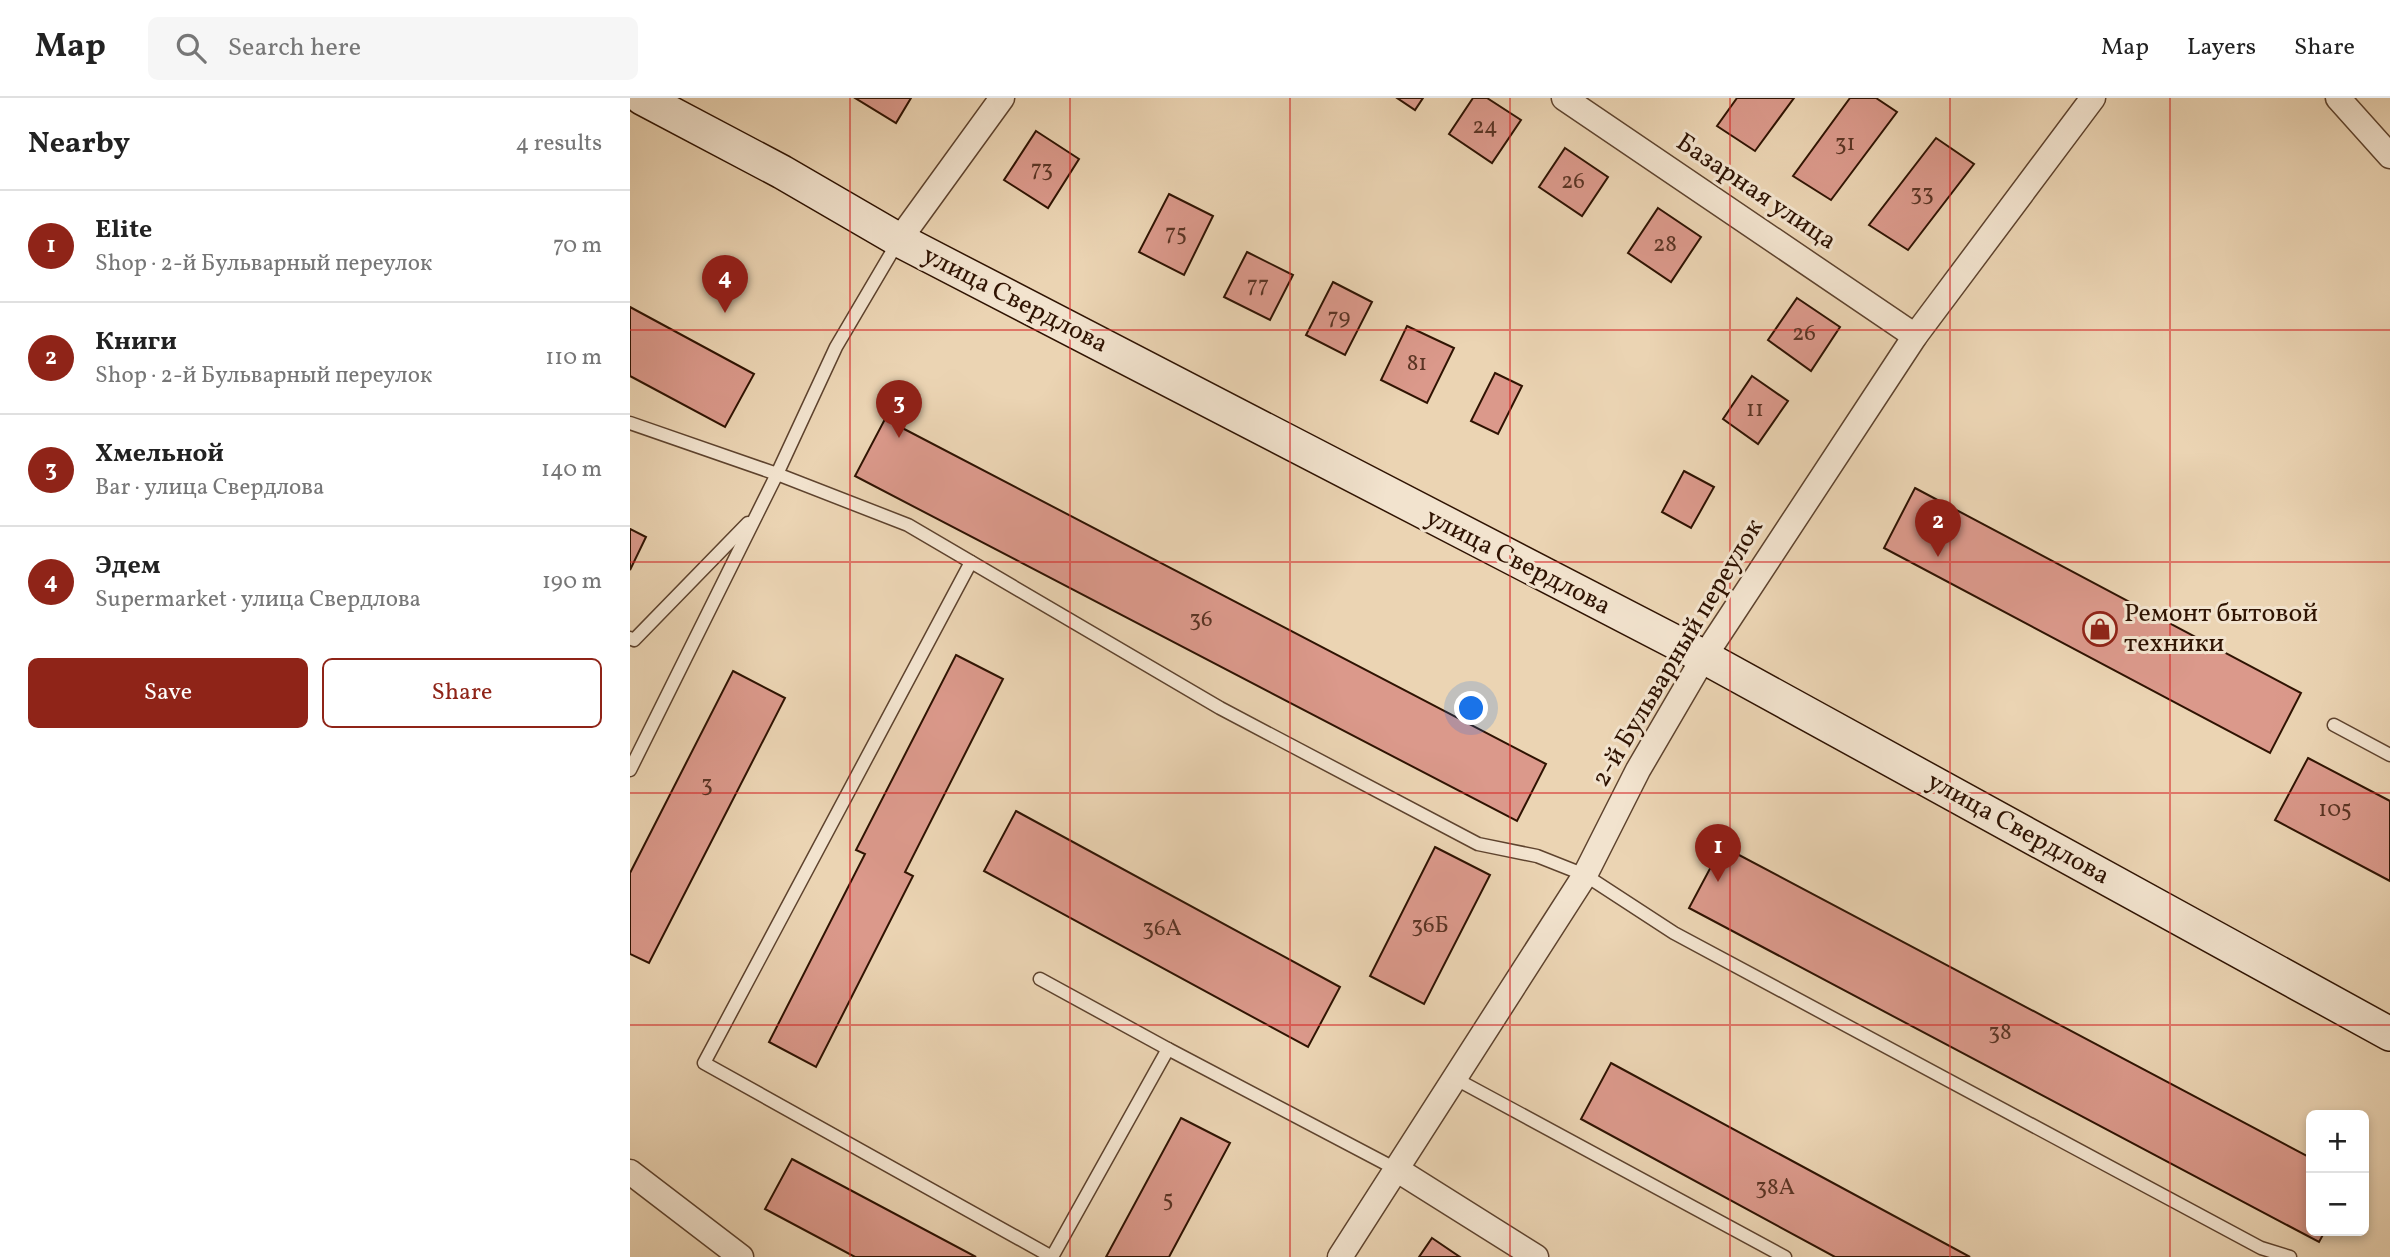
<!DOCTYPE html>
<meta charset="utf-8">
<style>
:root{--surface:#fff;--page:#f6f6f6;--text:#222;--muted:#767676;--line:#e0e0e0;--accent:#8f2418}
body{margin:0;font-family:Vollkorn,serif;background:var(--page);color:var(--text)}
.controls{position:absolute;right:21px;bottom:21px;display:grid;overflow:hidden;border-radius:10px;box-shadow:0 4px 10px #0003}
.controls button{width:63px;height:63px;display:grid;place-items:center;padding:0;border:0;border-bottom:2px solid var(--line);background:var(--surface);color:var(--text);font:35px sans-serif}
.you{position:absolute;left:842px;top:611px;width:24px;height:24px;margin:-18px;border:5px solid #fff;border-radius:50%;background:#1a73e8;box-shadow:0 0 0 10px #1a73e833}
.badge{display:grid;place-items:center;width:46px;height:46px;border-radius:50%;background:var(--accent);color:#fff;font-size:23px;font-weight:700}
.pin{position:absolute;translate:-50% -58px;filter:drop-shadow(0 2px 4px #0008)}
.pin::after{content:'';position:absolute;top:37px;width:24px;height:21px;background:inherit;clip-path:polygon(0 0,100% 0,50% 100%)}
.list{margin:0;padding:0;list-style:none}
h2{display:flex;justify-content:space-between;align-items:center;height:91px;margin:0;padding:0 28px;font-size:30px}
h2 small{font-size:23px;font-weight:400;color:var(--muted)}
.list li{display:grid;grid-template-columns:46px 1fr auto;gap:21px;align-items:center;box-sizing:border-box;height:112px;padding:0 28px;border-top:2px solid var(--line)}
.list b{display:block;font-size:26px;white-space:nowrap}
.list p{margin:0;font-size:23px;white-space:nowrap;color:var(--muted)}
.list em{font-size:23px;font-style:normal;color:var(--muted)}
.actions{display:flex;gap:14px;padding:21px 28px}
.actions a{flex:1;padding:16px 0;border:2px solid var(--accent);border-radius:10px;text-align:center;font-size:24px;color:var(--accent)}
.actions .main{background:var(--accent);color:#fff}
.icon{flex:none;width:38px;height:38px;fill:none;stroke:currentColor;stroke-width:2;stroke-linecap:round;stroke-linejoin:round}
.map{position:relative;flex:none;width:1760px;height:1159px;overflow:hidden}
header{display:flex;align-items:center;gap:42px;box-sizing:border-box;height:98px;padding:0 35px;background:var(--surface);border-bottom:2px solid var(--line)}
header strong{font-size:33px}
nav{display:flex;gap:38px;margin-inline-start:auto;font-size:24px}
.search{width:490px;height:63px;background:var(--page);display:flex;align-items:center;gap:18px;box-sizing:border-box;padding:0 24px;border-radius:10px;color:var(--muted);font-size:26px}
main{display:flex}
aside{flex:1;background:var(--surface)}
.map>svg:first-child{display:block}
</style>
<header>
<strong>Map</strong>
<div class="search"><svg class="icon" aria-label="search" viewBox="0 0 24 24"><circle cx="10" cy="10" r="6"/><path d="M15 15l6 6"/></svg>Search here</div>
<nav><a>Map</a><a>Layers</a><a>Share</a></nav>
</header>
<main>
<aside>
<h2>Nearby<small>4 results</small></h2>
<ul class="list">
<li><span class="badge">1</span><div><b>Elite</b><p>Shop · 2-й Бульварный переулок</p></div><em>70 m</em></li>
<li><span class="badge">2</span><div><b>Книги</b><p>Shop · 2-й Бульварный переулок</p></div><em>110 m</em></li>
<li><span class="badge">3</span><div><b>Хмельной</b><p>Bar · улица Свердлова</p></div><em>140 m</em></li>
<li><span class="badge">4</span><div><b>Эдем</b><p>Supermarket · улица Свердлова</p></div><em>190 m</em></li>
</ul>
<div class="actions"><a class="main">Save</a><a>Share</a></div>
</aside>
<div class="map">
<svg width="1760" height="1159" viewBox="0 0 1760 1159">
<rect width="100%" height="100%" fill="#ebd4b3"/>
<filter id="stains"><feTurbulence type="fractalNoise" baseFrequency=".00286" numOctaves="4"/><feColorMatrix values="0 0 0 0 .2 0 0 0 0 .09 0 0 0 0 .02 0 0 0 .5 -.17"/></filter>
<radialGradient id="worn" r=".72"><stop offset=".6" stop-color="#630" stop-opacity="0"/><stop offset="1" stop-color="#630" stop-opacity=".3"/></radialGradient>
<g fill="#db998b" stroke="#2f1302" stroke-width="2">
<polygon points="225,0 281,0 266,25"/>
<polygon points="767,0 793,0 785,12"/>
<polygon points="843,0 857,0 891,22 862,65 819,36"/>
<polygon points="1107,0 1164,0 1125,53 1087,28"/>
<polygon points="1220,0 1246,0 1267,14 1201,102 1163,78"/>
<polygon points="406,33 449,61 418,110 374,82"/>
<polygon points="1306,40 1344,66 1278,152 1239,127"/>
<polygon points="935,50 978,79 952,118 909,89"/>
<polygon points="539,96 583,118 554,177 509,154"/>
<polygon points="1028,110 1071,139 1041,184 998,155"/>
<polygon points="617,154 663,177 640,222 594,199"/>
<polygon points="703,184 742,204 715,257 676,237"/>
<polygon points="1167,200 1210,229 1181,273 1138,242"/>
<polygon points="0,209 124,276 95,329 0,278"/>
<polygon points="777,228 824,250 797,305 751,282"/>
<polygon points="865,275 892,288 868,336 841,323"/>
<polygon points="1122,278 1158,303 1128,346 1093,321"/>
<polygon points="255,321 916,666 887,723 225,378"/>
<polygon points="1054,373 1084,389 1061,430 1032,414"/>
<polygon points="1285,390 1671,595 1640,655 1254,450"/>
<polygon points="0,431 16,439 0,472"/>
<polygon points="326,557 373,581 275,774 283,778 186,969 139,944 235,756 226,752"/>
<polygon points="103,573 155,600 19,865 0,856 0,775"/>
<polygon points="1678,660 1760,703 1760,783 1645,722"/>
<polygon points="386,713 710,889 678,949 354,773"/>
<polygon points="1092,748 1681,1060 1681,1133 1695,1133 1689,1144 1059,810"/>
<polygon points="805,749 860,777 794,906 740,878"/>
<polygon points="981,965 1340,1159 1205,1159 951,1021"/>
<polygon points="551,1020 600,1045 539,1159 476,1159"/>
<polygon points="162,1061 346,1159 225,1159 135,1111"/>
<polygon points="802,1140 830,1159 789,1159"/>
</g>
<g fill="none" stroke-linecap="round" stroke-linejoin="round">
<g stroke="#5e432e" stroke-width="15">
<g id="service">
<polyline points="0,325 147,376 278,427 590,610 848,746 907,758 955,777 1044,835 1631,1150 1660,1159"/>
<polyline points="341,464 74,965 422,1159 538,951 766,1071"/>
<polyline points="0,540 4,542 118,425"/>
<polyline points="1704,627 1760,657"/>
<polyline points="0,672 147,376 206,249 269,142"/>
<polyline points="410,881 538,951"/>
<polyline points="824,980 1155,1159"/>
</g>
</g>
<g stroke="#5e432e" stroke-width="27">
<g id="minor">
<polyline points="934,0 1285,238"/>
<polyline points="1708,0 1760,58"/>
<polyline points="269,142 372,0"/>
<polyline points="766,1071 906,1159"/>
<polyline points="0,1074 111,1159"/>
<polyline points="710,1159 955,777 1008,672 1074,559 1285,238 1463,0"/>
</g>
</g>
<g stroke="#2f1302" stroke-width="36">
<polyline id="secondary" points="12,0 152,74 269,142 1074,559 1760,936"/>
</g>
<use href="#service" stroke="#f2e3ce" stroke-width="12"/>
<use href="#minor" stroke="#f2e3ce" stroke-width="24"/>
<use href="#secondary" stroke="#f2e3ce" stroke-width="33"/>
</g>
<path fill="none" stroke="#d62828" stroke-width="2" stroke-opacity="0.55" d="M 220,0 L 220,1159M 440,0 L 440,1159M 660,0 L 660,1159M 880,0 L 880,1159M 1100,0 L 1100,1159M 1320,0 L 1320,1159M 1540,0 L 1540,1159M 0,232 L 1760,232M 0,464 L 1760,464M 0,695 L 1760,695M 0,927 L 1760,927"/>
<defs>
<g id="shop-ring" transform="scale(1.75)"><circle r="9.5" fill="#f2e3ce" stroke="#8f2418" stroke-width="1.5"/><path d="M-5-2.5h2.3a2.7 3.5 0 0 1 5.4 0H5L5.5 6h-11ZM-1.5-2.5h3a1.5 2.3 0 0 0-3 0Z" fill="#8f2418"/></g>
</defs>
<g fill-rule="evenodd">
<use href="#shop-ring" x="1470" y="531"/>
</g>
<g text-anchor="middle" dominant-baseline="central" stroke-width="6" stroke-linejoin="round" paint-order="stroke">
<g font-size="23" fill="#5a3424">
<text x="855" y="29">24</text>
<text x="1215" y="46">31</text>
<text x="412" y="72">73</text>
<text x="943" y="84">26</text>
<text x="1292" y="96">33</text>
<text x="546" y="136">75</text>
<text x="1035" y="147">28</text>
<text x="628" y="188">77</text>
<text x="709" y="220">79</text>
<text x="1174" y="236">26</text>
<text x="787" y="266">81</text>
<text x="1125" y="312">11</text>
<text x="571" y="522">36</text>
<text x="77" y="687">3</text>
<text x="1705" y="712">105</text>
<text x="800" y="828">36Б</text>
<text x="532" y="831">36А</text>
<text x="1370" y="935">38</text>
<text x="1145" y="1090">38А</text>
<text x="538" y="1102">5</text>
</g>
<g font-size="26" fill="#2f1302" stroke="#f2e3ce">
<text transform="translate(1126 94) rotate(34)">Базарная улица</text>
<text transform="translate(385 202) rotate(27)">улица Свердлова</text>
<text transform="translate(888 464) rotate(27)">улица Свердлова</text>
<text transform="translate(1048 555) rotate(-59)">2-й Бульварный переулок</text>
<text transform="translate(1388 731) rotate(29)">улица Свердлова</text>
</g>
<g font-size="26" fill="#2f1302" stroke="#f2e3ce" text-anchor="start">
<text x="1494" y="516">Ремонт бытовой<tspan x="1494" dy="30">техники</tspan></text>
</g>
</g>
<rect width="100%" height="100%" filter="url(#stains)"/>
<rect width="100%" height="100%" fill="url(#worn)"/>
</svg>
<div class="controls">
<button>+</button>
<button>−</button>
</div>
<div class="you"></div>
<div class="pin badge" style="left:1088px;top:784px">1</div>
<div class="pin badge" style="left:1308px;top:459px">2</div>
<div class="pin badge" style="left:269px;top:340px">3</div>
<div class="pin badge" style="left:95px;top:215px">4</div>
</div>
</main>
